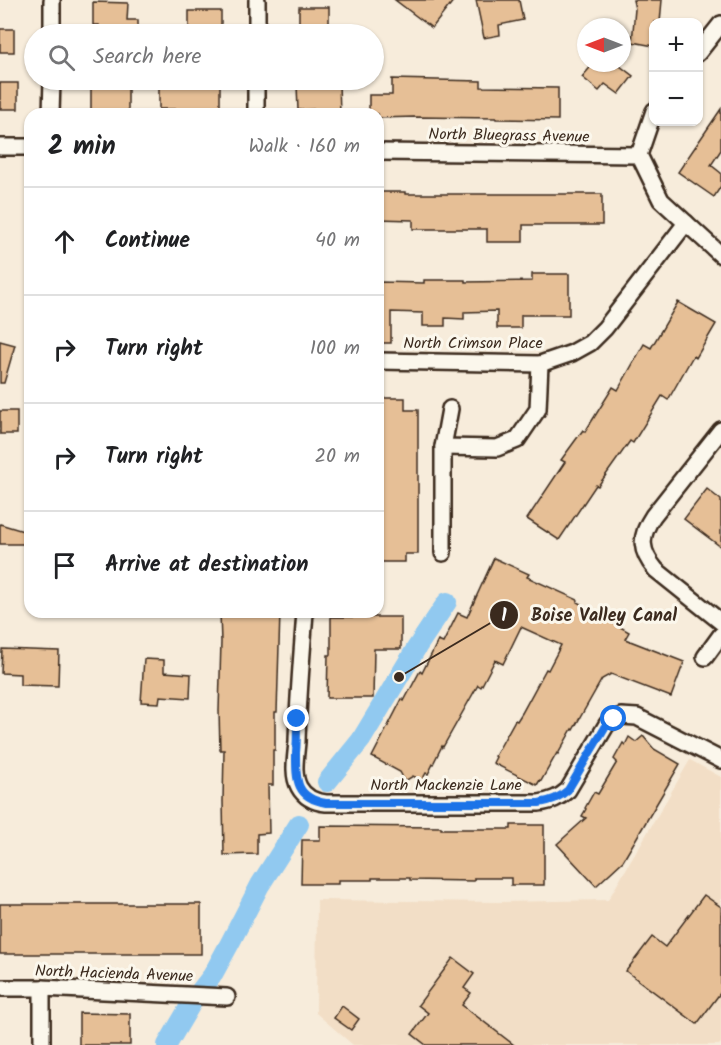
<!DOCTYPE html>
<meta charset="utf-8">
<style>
:root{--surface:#fff;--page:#f2f2f2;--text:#202124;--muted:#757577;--line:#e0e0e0}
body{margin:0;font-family:Kalam,sans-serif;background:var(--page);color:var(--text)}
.controls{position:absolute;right:18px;top:18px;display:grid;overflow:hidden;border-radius:12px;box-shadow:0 2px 4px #0004}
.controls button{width:54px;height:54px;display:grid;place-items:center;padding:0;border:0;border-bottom:2px solid var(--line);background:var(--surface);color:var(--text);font:30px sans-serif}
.compass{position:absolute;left:577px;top:18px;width:54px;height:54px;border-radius:50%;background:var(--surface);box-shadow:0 2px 4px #0004;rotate:270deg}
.stop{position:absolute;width:18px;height:18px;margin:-14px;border:4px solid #1a73e8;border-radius:50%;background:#fff}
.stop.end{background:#1a73e8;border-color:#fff;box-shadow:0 2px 6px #0008}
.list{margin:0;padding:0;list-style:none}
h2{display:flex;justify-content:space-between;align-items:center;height:78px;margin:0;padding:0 24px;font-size:26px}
h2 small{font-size:20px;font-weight:400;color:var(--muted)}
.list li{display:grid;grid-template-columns:39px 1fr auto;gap:18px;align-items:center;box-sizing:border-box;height:108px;padding:0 24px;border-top:2px solid var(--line)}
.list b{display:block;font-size:22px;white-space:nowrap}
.list em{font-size:20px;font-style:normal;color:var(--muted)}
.icon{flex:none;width:33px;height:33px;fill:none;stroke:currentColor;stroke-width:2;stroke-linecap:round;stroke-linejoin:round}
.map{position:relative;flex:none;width:721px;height:1045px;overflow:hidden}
.search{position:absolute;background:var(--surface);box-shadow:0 2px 4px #0004;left:24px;top:24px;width:360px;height:66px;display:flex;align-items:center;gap:15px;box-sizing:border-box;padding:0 21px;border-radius:33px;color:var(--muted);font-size:22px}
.panel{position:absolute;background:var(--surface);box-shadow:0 2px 4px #0004;left:24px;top:108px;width:360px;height:510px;border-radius:18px}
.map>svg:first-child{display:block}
</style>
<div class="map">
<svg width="721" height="1045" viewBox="0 0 721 1045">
<rect width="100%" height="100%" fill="#f7ecdb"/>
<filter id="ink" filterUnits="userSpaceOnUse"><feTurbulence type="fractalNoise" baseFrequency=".0167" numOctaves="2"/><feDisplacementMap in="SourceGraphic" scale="12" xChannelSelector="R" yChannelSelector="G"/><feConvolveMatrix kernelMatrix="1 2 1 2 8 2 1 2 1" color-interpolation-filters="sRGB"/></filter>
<g filter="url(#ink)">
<polygon fill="#f2dec6" points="690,760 721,777 721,1043 719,1045 353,1045 316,1013 317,900 500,902 608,900"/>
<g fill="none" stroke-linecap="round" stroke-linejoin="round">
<g stroke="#91c9f0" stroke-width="20">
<polyline points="327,782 361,740 417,647 447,602"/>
<polyline points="167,1045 194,999 212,976 230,943 260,885 299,824"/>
</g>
</g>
<g fill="#e6bf96" stroke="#3b2a1e" stroke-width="1.5">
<polygon points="395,0 454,0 432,28"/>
<polygon points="476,0 519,0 523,20 499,25 500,35 484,38"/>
<polygon points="633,0 662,0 660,22 654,22 654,46 632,42 635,9"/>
<polygon points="93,2 128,3 127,20 138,20 138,34 99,34 99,25 93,25"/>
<rect x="299" y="7" width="30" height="27"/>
<rect x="189" y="11" width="32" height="23"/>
<rect x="0" y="29" width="14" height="23"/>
<polygon points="594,63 616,63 633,76 619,94 605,84 599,91 582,77"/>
<polygon points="392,79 481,81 481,87 558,88 558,120 496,119 496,118 415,117 378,118 378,114 369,114 369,95 392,95"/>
<rect x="91" y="80" width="37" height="34"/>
<rect x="159" y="80" width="61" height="29"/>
<rect x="0" y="83" width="18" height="26"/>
<polygon points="339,83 340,114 319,114 319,109 298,110 297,85"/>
<polygon points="721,109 721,150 711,165 721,173 721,186 714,197 678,172"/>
<polygon points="378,192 405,192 405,194 602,194 602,225 523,225 523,242 487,242 487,229 413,229 413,220 378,219"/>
<polygon points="532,274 569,274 569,315 521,315 521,328 497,328 497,311 464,312 464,319 445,318 445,326 423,326 423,313 391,312 391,343 378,343 378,282 424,283 424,280 465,280 465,282 532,281"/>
<polygon points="678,302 716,324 696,358 693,356 668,400 662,396 633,443 630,441 598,486 596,485 559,540 527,519 565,462 561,460 583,430 585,432 613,387 618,390 644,344 651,348"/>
<polygon points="0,341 15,345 4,383 0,383"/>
<polygon points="378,398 405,398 405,410 418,410 418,554 405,554 405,562 378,562"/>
<rect x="0" y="411" width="17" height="23"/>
<polygon points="707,489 721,500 721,547 684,519"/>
<polygon points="0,524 30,533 30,544 0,544"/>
<polygon points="494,558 529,574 527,577 578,600 577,602 629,632 625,639 684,662 671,697 611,674 602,679 573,730 572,729 558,754 557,753 541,781 540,780 537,785 493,763 496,757 495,756 515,720 517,721 522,713 546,669 548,670 561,645 521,627 503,664 495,660 481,687 478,685 443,747 442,746 428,774 426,773 422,780 413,776 405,781 400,772 372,757 402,699 404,701 420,671 422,673 438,641 443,643 458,613 467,617"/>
<polygon points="220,612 280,612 277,712 275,712 275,750 273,750 273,785 268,785 269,833 257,834 257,854 224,855 223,801 224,750 220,750 219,711 221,642"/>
<polygon points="331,617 401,617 401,649 374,649 373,698 327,698 328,655 331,655"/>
<polygon points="2,649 59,651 58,686 20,685 20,674 1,673"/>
<polygon points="144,659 164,660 164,672 191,674 190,698 160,696 159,703 141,702"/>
<polygon points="643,736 654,749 680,764 623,861 596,886 557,844 586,818 582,816 586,809 585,808 594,792 598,794 617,762 614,759 623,743 625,745 629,737 636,742"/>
<polygon points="511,825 544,825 544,885 511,885 511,878 474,878 474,881 410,880 410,878 372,878 372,880 338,880 338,884 301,884 302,840 320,840 320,826 441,827 441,829 511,829"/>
<polygon points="704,895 721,907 721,992 697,1024 626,971 652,937 665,947"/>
<rect x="0" y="904" width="201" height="50"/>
<polygon points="453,958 474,974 464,988 471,993 462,1005 514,1045 426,1045 412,1034 428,1013 418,1005"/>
<polygon points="342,1006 359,1019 351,1030 334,1018"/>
<polygon points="79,1013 130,1014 130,1045 79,1045"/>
</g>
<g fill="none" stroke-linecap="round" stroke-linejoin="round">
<g stroke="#3b2a1e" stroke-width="20">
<g id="street">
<polyline points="52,34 52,0"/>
<polyline points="257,34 257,0"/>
<polyline points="698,53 721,24"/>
<polyline points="654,111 639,155 661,200 721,255"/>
<polyline points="51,114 52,80"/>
<polyline points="256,114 256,80"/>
<polyline points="0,147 30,147"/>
<polyline points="378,152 639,155"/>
<polyline points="378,361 540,364 572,353 590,343 605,328 686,223"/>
<path d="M 721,430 L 653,516 C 639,537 640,551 656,570 L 721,622"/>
<polyline points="443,447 497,448 517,440 538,409 540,364"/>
<polyline points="443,553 443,447 450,409"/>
<path d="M 305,612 C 302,655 298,698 297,742 C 296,756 292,774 299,787 C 305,798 315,802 326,803 L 539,803 C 551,801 559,798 568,790 L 607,724 L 621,716 L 637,717 L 721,760"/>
<polyline points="705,657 721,635"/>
<polyline points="0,988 42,988 227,997"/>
<polyline points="42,988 42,1045"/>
</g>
</g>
<use href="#street" stroke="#fbf7ec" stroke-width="15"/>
</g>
</g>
<g fill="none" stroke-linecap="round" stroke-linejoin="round" filter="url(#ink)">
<path stroke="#1a73e8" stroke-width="8" d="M 297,719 C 297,731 297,742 296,753 C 296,779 295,798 326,803 L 539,803 C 551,801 559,798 568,790 L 607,724 L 614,719"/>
</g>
<g text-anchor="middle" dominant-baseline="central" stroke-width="6" stroke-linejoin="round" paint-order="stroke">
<g font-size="16" fill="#3b2a1e" stroke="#fbf7ec">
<text transform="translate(509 136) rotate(1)">North Bluegrass Avenue</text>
<text x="473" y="343">North Crimson Place</text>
<text x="446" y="785">North Mackenzie Lane</text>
<text transform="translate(114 974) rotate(2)">North Hacienda Avenue</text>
</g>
</g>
<path fill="none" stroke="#3b2a1e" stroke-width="2" d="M399 677L504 615"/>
<g fill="#3b2a1e" stroke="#fbf7ec" stroke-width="2">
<circle cx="399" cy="677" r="6"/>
<circle cx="504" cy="615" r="15"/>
</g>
<g font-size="18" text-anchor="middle" font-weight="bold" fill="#fff">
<text x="504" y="621">1</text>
</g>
<g font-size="18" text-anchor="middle" font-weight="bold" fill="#3b2a1e" stroke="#fbf7ec" stroke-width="6" stroke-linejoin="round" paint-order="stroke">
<text x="604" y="621">Boise Valley Canal</text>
</g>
</svg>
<div class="controls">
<button>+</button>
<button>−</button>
</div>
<svg class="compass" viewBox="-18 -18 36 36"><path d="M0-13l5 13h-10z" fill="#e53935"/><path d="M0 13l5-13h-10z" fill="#757577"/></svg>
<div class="stop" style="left:614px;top:719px"></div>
<div class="stop end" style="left:297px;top:719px"></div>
<div class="search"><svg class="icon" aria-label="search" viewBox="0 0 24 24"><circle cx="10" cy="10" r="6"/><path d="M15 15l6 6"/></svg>Search here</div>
<section class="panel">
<h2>2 min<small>Walk · 160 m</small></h2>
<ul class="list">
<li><svg class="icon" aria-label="ahead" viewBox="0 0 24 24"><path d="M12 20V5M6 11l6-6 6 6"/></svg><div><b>Continue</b></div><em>40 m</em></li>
<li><svg class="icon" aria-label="right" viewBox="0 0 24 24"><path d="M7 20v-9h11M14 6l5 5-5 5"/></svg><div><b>Turn right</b></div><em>100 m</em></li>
<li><svg class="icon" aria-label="right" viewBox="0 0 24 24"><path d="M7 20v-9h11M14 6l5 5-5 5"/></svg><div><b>Turn right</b></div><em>20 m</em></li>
<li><svg class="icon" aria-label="arrive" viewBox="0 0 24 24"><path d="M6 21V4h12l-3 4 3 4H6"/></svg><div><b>Arrive at destination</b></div></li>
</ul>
</section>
</div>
